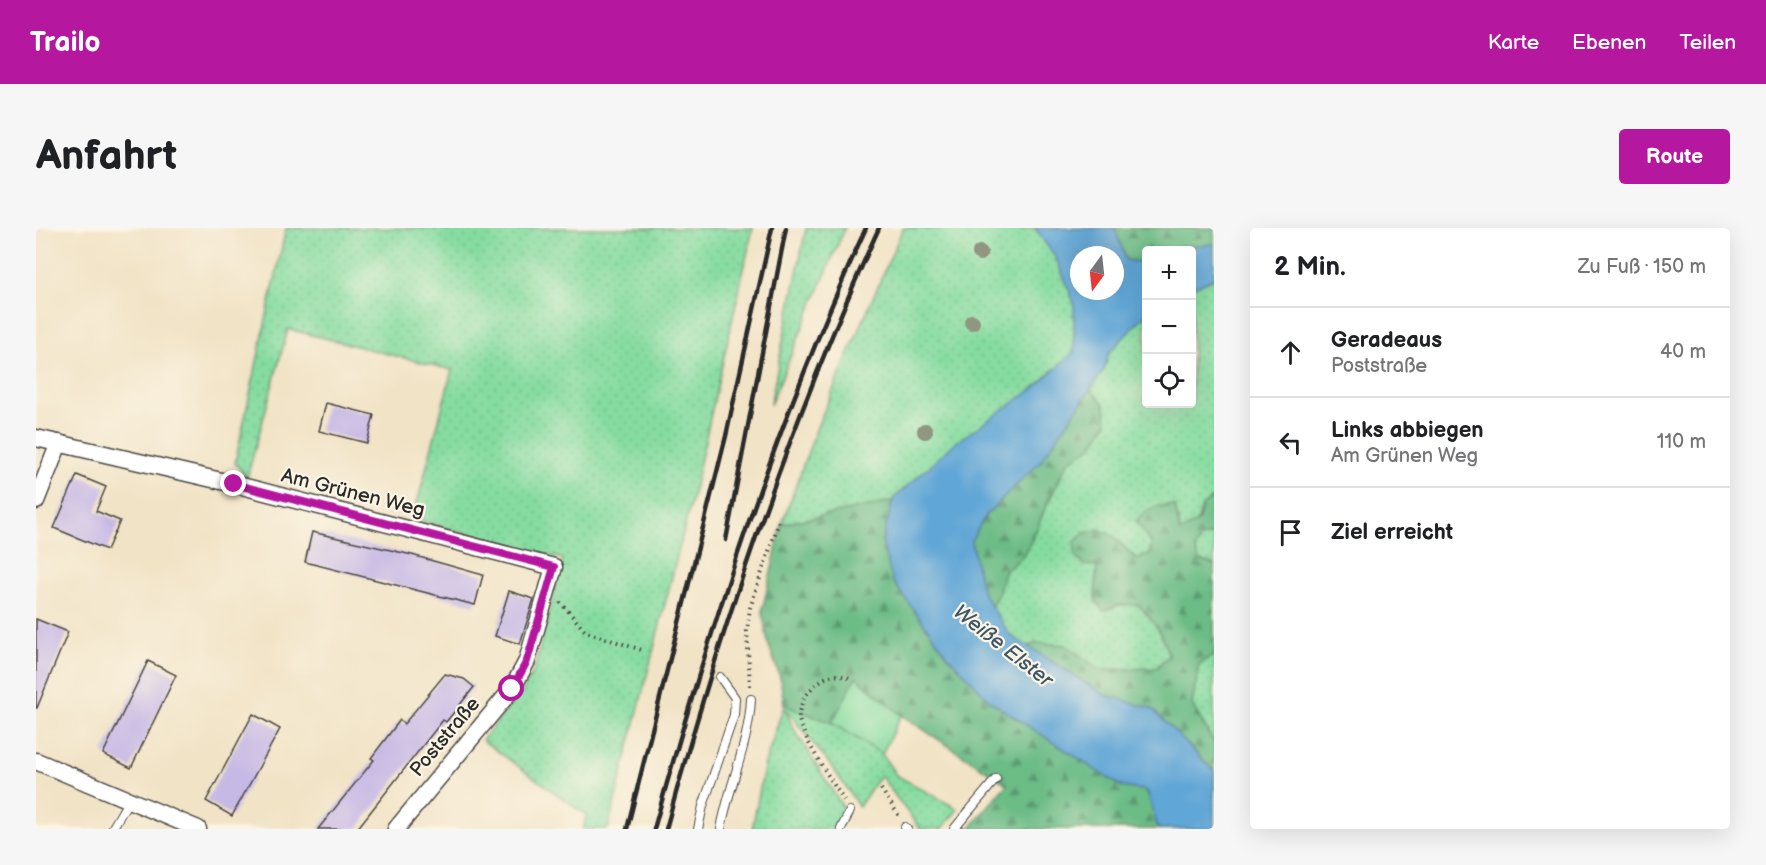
<!DOCTYPE html>
<html lang="de">
<meta charset="utf-8">
<style>
:root{--surface:#fff;--page:#f6f6f6;--text:#202124;--muted:#757577;--line:#e0e0e0;--accent:#b5179e}
body{margin:0;font-family:"Balsamiq Sans",sans-serif;background:var(--page);color:var(--text)}
.controls{position:absolute;right:18px;top:18px;display:grid;overflow:hidden;border-radius:6px;box-shadow:0 6px 24px #0002}
.controls button{width:54px;height:54px;display:grid;place-items:center;padding:0;border:0;border-bottom:2px solid var(--line);background:var(--surface);color:var(--text);font:30px sans-serif}
.compass{position:absolute;left:1034px;top:18px;width:54px;height:54px;border-radius:50%;background:var(--surface);box-shadow:0 6px 24px #0002;rotate:195deg}
.stop{position:absolute;width:18px;height:18px;margin:-14px;border:4px solid #b5179e;border-radius:50%;background:#fff}
.stop.end{background:#b5179e;border-color:#fff;box-shadow:0 2px 6px #0008}
.list{margin:0;padding:0;list-style:none}
h2{display:flex;justify-content:space-between;align-items:center;height:78px;margin:0;padding:0 24px;font-size:26px}
h2 small{font-size:20px;font-weight:400;color:var(--muted)}
.list li{display:grid;grid-template-columns:39px 1fr auto;gap:18px;align-items:center;box-sizing:border-box;height:90px;padding:0 24px;border-top:2px solid var(--line)}
.list b{display:block;font-size:22px;white-space:nowrap}
.list p{margin:0;font-size:20px;white-space:nowrap;color:var(--muted)}
.list em{font-size:20px;font-style:normal;color:var(--muted)}
.icon{flex:none;width:33px;height:33px;fill:none;stroke:currentColor;stroke-width:2;stroke-linecap:round;stroke-linejoin:round}
.map{position:relative;flex:none;width:1178px;height:601px;overflow:hidden;border-radius:6px}
header{display:flex;align-items:center;gap:36px;box-sizing:border-box;height:84px;padding:0 30px;background:var(--accent);color:#fff}
header strong{font-size:28px}
nav{display:flex;gap:33px;margin-inline-start:auto;font-size:21px}
.intro{display:flex;align-items:center;justify-content:space-between;box-sizing:border-box;height:144px;padding:0 36px}
h1{margin:0;font-size:42px}
.button{padding:15px 27px;border-radius:6px;background:var(--accent);color:#fff;font-size:21px;font-weight:700}
main{display:flex;gap:36px;padding:0 36px}
aside{flex:1;background:var(--surface);border-radius:6px;box-shadow:0 6px 24px #0002}
.map>svg:first-child{display:block}
</style>
<header>
<strong>Trailo</strong>
<nav><a>Karte</a><a>Ebenen</a><a>Teilen</a></nav>
</header>
<div class="intro"><h1>Anfahrt</h1><a class="button">Route</a></div>
<main>
<div class="map">
<svg width="1178" height="601" viewBox="0 0 1178 601">
<defs>
<pattern id="grass-dots" width="8" height="8" patternUnits="userSpaceOnUse" patternTransform="scale(1.5)"><rect width="8" height="8" fill="#85dca0"/><path d="M2 2h.1M6 6h.1" fill="none" stroke="#73bd8a" stroke-width="1.8" stroke-linecap="round"/></pattern>
<pattern id="forest-firs" width="22" height="20" patternUnits="userSpaceOnUse" patternTransform="scale(1.5)"><rect width="22" height="20" fill="#6cbc86"/><path d="M5 1l3.5 6h-7zM16 11l3.5 6h-7z" fill="#59996e"/></pattern>
</defs>
<rect width="100%" height="100%" fill="#fcf5e5"/>
<filter id="ink" filterUnits="userSpaceOnUse"><feTurbulence type="fractalNoise" baseFrequency=".0167" numOctaves="2"/><feDisplacementMap in="SourceGraphic" scale="12" xChannelSelector="R" yChannelSelector="G"/><feConvolveMatrix kernelMatrix="1 2 1 2 8 2 1 2 1" color-interpolation-filters="sRGB"/></filter>
<filter id="wash" filterUnits="userSpaceOnUse"><feTurbulence type="fractalNoise" baseFrequency=".008" numOctaves="4" result="noise"/><feDisplacementMap in="SourceGraphic" scale="24" xChannelSelector="R" yChannelSelector="G"/><feGaussianBlur stdDeviation="1.35" result="paint"/><feColorMatrix in="noise" values="0 0 0 0 0 0 0 0 0 0 0 0 0 0 0 0 0 1.4 0 .05"/><feComposite in="paint" operator="in"/></filter>
<g filter="url(#wash)">
<rect width="100%" height="100%" fill="#f1e3c6"/>
<g fill="url(#grass-dots)" stroke="#588466" stroke-width="1.5">
<polygon points="250,0 717,0 657,266 572,601 547,601 550,587 446,512 487,463 498,442 527,331 377,291 416,142 252,101 211,250 199,235"/>
<polygon points="770,0 809,0 734,177 765,25"/>
<polygon points="867,0 999,0 1020,30 1039,75 1038,124 997,161 859,273 746,296 781,199"/>
<path d="M 1178,50 L 1178,269 L 1166,278 C 1163,293 1159,299 1144,305 L 1143,293 L 1109,308 L 1116,316 L 1113,327 L 1101,331 L 1077,308 L 1061,338 L 1059,371 L 1083,377 L 1103,377 L 1122,400 L 1133,427 L 1120,440 L 1064,442 L 1030,417 L 990,419 L 956,397 L 953,382 L 963,364 L 968,344 L 986,329 L 1032,234 L 1057,217 L 1054,160 L 1074,121 L 1110,83 L 1110,176 L 1156,176 L 1156,59 Z"/>
<polygon points="1178,305 1178,337 1163,332 1159,320 1165,310"/>
<polygon points="1178,427 1178,515 1156,477 1163,436"/>
<polygon points="748,477 796,495 846,526 860,547 922,581 906,601 884,601 844,547 823,579 799,543 749,480 756,498 810,584 800,601 716,601 729,535"/>
</g>
<g fill="url(#forest-firs)" stroke="#4c7458" stroke-width="1.5">
<polygon points="1077,0 1178,0 1178,17 1141,19 1136,22 1110,22 1110,38 1103,40 1090,32"/>
<polygon points="1054,160 1068,176 1071,194 1057,217 1032,234 1013,270 998,308 986,329 968,344 963,364 953,382 946,384 931,312 940,284"/>
<path d="M 1178,269 L 1178,305 L 1165,310 L 1159,320 L 1163,332 L 1178,337 L 1178,427 L 1163,436 L 1156,477 L 1178,515 L 1178,569 L 990,419 L 1000,415 L 1030,417 L 1064,442 L 1120,440 L 1133,427 L 1122,400 L 1103,377 L 1083,377 L 1067,383 L 1059,371 L 1061,338 L 1048,337 L 1039,328 L 1039,314 L 1048,305 L 1063,301 L 1077,308 L 1100,331 L 1113,327 L 1116,316 L 1100,293 C 1112,280 1121,275 1139,278 L 1144,304 L 1163,293 L 1166,278 Z"/>
<polygon points="859,273 852,319 1114,560 1140,601 933,601 971,556 865,487 820,449 796,495 748,477 744,449 732,415 726,383 746,296"/>
</g>
<polygon fill="#85dca0" stroke="#588466" stroke-width="1.5" points="820,449 865,487 846,526 796,495"/>
<g fill="#60a6d6" stroke="#466880" stroke-width="1.5" fill-rule="evenodd">
<path d="M 999,0 L 1079,0 L 1090,32 L 1110,35 L 1110,86 L 1073,125 L 1068,142 L 1005,233 L 950,287 L 935,313 L 947,365 L 974,407 L 1069,467 L 1115,480 L 1178,543 L 1178,601 L 1122,601 L 1111,563 L 1086,559 L 955,474 L 912,428 L 857,354 L 846,314 L 857,271 L 919,215 L 997,161 L 1038,124 L 1038,75 L 1020,30 ZM 1043,27 L 1079,27 L 1079,63 L 1043,63 Z"/>
<polygon points="1178,16 1178,50 1156,60 1156,22 1136,22 1141,19"/>
</g>
<g id="blocks">
<g fill="#c7b9e5">
<polygon points="290,175 338,187 331,215 283,203"/>
<polygon points="41,247 70,259 60,283 84,293 71,322 18,300"/>
<polygon points="276,304 376,327 447,347 439,377 269,334"/>
<polygon points="473,363 498,371 484,416 459,408"/>
<polygon points="0,391 32,404 1,480 0,480"/>
<polygon points="112,433 140,447 95,540 67,526"/>
<polygon points="409,446 428,451 438,459 410,494 407,492 321,601 282,601 338,532 335,530 364,492 368,496"/>
<polygon points="217,486 244,501 196,588 170,573"/>
</g>
</g>
</g>
<g filter="url(#ink)">
<use href="#blocks" fill-opacity="0" stroke="#494742" stroke-width="1.5"/>
<g fill="none" stroke-linecap="round" stroke-linejoin="round">
<g stroke="#494742" stroke-width="10">
<g id="service">
<polyline points="869,599 871,601"/>
<polyline points="76,601 93,572"/>
<polyline points="662,601 667,578 698,487 699,470 684,449"/>
<path d="M 685,601 C 693,557 713,516 715,471"/>
<polyline points="805,601 814,583"/>
<polyline points="918,601 960,551"/>
</g>
</g>
<g stroke="#494742" stroke-width="19">
<g id="minor">
<polyline points="0,210 198,256 518,339 491,433 476,461 360,601"/>
<polyline points="0,273 23,215"/>
<polyline points="0,533 162,601"/>
</g>
</g>
<g stroke="#494742" stroke-width="4" stroke-dasharray="1.5 4.5" stroke-linecap="butt">
<polyline points="524,374 550,404 609,423"/>
<polyline points="714,458 711,403 714,380 744,290"/>
<polyline points="845,561 863,588"/>
<path d="M 808,573 C 797,554 766,510 763,490 C 762,479 771,464 779,457 C 791,447 799,445 813,450"/>
</g>
<use href="#service" stroke="#fff" stroke-width="8"/>
<use href="#minor" stroke="#fff" stroke-width="16"/>
<g stroke="#2b2b2b" stroke-width="4.5">
<polyline points="690,312 750,0"/>
<polyline points="591,601 690,208 736,0"/>
<path d="M 618,601 C 675,396 741,193 830,0"/>
<path d="M 630,601 C 686,396 754,194 843,0"/>
</g>
</g>
<g fill="#919681">
<circle cx="944" cy="25" r="8"/>
<circle cx="936" cy="94" r="8"/>
<circle cx="889" cy="203" r="8"/>
</g>
</g>
<g fill="none" stroke-linecap="round" stroke-linejoin="round" filter="url(#ink)">
<polyline stroke="#b5179e" stroke-width="8" points="198,256 518,339 491,433 476,461"/>
</g>
<g text-anchor="middle" dominant-baseline="central" stroke-width="4.5" stroke-linejoin="round" paint-order="stroke">
<g font-size="20" fill="#2b2b2b" stroke="#fcf5e5">
<text transform="translate(317 265) rotate(14)">Am Grünen Weg</text>
<text transform="translate(409 509) rotate(-50)">Poststraße</text>
</g>
<g font-size="21" font-style="italic" fill="#3e5667" stroke="#fcf5e5">
<text transform="translate(967 418) rotate(38)">Weiße Elster</text>
</g>
</g>
</svg>
<div class="controls">
<button>+</button>
<button>−</button>
<button><svg class="icon" aria-label="locate" viewBox="0 0 24 24"><circle cx="12" cy="12" r="6"/><path d="M12 2v4M12 18v4M2 12h4M18 12h4"/></svg></button>
</div>
<svg class="compass" viewBox="-18 -18 36 36"><path d="M0-13l5 13h-10z" fill="#e53935"/><path d="M0 13l5-13h-10z" fill="#757577"/></svg>
<div class="stop" style="left:476px;top:461px"></div>
<div class="stop end" style="left:198px;top:256px"></div>
</div>
<aside>
<h2>2 Min.<small>Zu Fuß · 150 m</small></h2>
<ul class="list">
<li><svg class="icon" aria-label="ahead" viewBox="0 0 24 24"><path d="M12 20V5M6 11l6-6 6 6"/></svg><div><b>Geradeaus</b><p>Poststraße</p></div><em>40 m</em></li>
<li><svg class="icon" aria-label="left" viewBox="0 0 24 24"><path d="M17 20v-9H6M10 6l-5 5 5 5"/></svg><div><b>Links abbiegen</b><p>Am Grünen Weg</p></div><em>110 m</em></li>
<li><svg class="icon" aria-label="arrive" viewBox="0 0 24 24"><path d="M6 21V4h12l-3 4 3 4H6"/></svg><div><b>Ziel erreicht</b></div></li>
</ul>
</aside>
</main>
